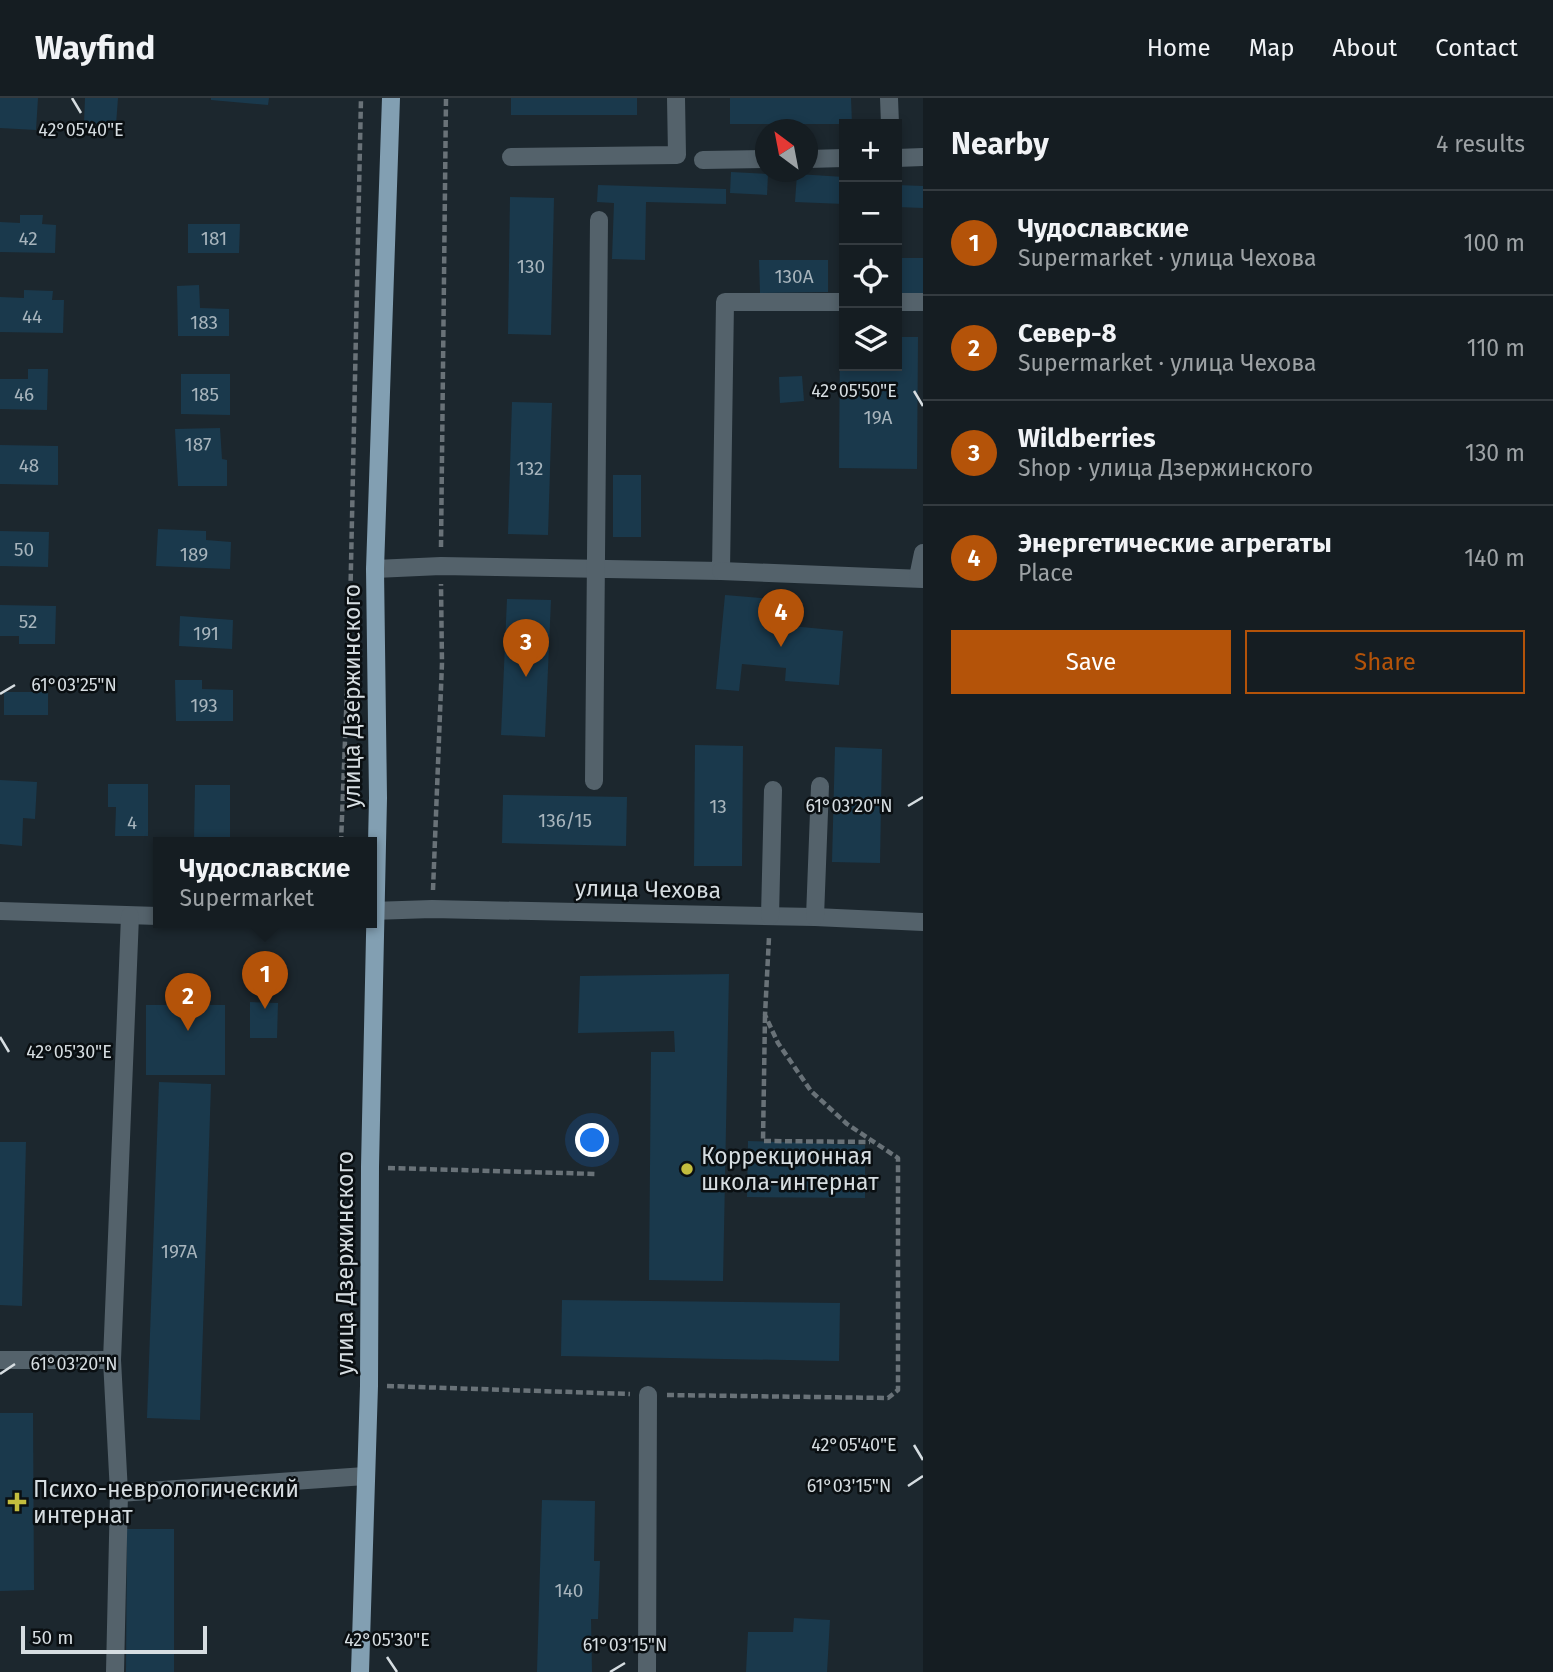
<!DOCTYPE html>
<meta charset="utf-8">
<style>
:root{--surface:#151d22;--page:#1e262a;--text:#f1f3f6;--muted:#9da2a5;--line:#343b40;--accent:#b45309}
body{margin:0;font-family:"Fira Sans",sans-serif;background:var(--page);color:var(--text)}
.controls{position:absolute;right:21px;top:21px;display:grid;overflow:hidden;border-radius:0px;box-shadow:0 4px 10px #0003}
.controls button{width:63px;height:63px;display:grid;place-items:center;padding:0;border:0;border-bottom:2px solid var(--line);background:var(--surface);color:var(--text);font:35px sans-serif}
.compass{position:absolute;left:755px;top:21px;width:63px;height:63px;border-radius:50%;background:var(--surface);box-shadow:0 4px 10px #0003;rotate:328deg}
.scale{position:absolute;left:21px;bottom:18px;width:186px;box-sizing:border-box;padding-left:7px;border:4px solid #d6dde1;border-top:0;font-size:19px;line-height:24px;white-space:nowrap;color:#d6dde1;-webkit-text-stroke:5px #0a0f12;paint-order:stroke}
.you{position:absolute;left:593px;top:1043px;width:24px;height:24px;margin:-18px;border:5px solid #fff;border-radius:50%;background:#1a73e8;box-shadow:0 0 0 10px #1a73e833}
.badge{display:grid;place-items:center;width:46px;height:46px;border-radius:50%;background:var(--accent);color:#fff;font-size:23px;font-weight:700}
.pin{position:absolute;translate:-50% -58px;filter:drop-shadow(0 2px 4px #0008)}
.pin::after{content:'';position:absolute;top:37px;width:24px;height:21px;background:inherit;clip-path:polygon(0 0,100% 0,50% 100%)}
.popup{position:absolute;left:153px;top:739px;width:224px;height:91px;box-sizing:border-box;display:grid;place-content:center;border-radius:0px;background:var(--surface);filter:drop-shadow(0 2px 5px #0005);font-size:23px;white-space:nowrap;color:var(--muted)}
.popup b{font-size:26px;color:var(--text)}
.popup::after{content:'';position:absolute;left:50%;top:100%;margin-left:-14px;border:14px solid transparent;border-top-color:var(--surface)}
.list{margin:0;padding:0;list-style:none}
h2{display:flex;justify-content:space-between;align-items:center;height:91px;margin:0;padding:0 28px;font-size:30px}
h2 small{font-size:23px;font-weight:400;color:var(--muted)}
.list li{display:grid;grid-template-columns:46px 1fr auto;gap:21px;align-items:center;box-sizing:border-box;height:105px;padding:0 28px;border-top:2px solid var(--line)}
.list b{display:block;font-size:26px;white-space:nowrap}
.list p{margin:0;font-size:23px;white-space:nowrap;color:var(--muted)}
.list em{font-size:23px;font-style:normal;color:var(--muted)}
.actions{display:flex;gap:14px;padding:21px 28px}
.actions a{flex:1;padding:16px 0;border:2px solid var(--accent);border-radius:0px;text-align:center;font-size:24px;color:var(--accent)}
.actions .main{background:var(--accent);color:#fff}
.icon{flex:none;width:38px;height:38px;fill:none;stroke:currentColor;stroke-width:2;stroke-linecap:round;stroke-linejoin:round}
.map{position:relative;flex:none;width:923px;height:1574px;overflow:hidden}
header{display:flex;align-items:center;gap:42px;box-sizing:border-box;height:98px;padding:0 35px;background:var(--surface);border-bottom:2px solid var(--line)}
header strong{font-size:33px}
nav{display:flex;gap:38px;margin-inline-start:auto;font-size:24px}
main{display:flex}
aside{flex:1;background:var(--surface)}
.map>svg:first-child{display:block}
</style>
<header>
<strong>Wayfind</strong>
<nav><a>Home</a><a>Map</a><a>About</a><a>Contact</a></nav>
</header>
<main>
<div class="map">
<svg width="923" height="1574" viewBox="0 0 923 1574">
<rect width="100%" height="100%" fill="#1c272e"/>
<g fill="#1a394c">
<polygon points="0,0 38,0 36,32 0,30"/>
<polygon points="85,0 118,0 116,27 84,25"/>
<polygon points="211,0 269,0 268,7 211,2"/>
<rect x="511" y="0" width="126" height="17"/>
<polygon points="730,0 851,0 852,26 730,26"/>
<polygon points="731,74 768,76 767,97 730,95"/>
<polygon points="797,76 844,79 844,106 795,104"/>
<polygon points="598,87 726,91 726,106 646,104 645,162 612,161 614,105 597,104"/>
<polygon points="897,87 923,88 923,110 897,109"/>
<polygon points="510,99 554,100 551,237 508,236"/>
<polygon points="20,117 43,117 42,126 56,127 55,155 0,154 0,124 20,125"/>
<polygon points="188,126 240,126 239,155 188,155"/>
<rect x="897" y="160" width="26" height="39"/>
<polygon points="759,162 828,162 828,194 760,195"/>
<polygon points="199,187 200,210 229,211 229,238 178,238 177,188"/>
<polygon points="24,192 53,193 52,202 64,202 63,235 0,234 0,199 24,200"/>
<polygon points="840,239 844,239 844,268 897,268 897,239 918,239 917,371 839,370"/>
<polygon points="28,271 48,271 47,312 0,311 0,281 28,281"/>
<polygon points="181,276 230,276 230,317 181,316"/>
<polygon points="802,278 804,303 780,305 779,279"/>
<polygon points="512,304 552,305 548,437 508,436"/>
<polygon points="220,330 222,361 227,362 227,388 178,388 175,331"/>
<polygon points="0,347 58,348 58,387 0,386"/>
<rect x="613" y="377" width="28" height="62"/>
<polygon points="158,431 206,433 206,442 231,444 230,471 156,468"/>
<polygon points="0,433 49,434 48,469 0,468"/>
<polygon points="725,497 783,502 781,527 843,533 839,587 785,583 786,570 742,566 739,593 716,591"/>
<polygon points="507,501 551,502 545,639 501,637"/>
<polygon points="0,507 56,508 55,546 19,546 19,538 0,538"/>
<polygon points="180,518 233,522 232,551 179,548"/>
<polygon points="175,582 202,582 202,591 233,592 233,623 176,623"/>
<rect x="4" y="594" width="44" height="23"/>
<polygon points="695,647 743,648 742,768 694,768"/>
<polygon points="835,649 882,651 880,765 832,764"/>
<polygon points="0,682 37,684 35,721 23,720 22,748 0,746"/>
<polygon points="108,686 148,686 148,738 115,738 116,709 108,709"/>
<polygon points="195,687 230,687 230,743 194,742"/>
<polygon points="503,697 627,699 626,748 502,745"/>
<polygon points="729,876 723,1183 649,1182 651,954 675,954 674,933 578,935 580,878"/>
<polygon points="250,904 278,905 277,940 250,940"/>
<rect x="146" y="907" width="79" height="70"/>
<polygon points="159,984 211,986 200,1322 147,1320"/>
<polygon points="748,1043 865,1047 865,1100 747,1099"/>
<polygon points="0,1044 26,1044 22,1208 0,1207"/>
<polygon points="562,1202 840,1205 839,1263 561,1258"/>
<polygon points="0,1315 33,1315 34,1492 0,1493"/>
<polygon points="542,1402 595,1403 594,1463 600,1463 598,1521 591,1521 592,1574 537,1574"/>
<polygon points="127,1431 174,1431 174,1574 126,1574"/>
<polygon points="794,1520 830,1522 827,1574 746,1574 748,1534 793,1534"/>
</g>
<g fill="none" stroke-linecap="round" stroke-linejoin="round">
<g stroke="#697278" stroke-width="4.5" stroke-dasharray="7 3.5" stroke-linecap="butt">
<polyline points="441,449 446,0"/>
<polyline points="341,745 350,514 361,0"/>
<polyline points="433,792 442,565 441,486"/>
<polyline points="765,918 763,1043 870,1044"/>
<polyline points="388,1070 597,1076"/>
<polyline points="387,1288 630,1296"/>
<polyline points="667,1297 888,1300 898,1292 898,1060 847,1026 811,993 778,945 765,917 769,839"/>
</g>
<g stroke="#54626b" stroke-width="18">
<polyline points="889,0 890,26"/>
<polyline points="511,59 677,57 676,0"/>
<polyline points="897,60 923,59"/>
<polyline points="808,61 844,60"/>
<polyline points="703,62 766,61"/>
<polyline points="897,204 923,204"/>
<polyline points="375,471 441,468 721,473 725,204 844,204"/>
<polyline points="721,473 923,481"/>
<polyline points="918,479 923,455"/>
<polyline points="594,683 599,122"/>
<polyline points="0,813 158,818"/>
<polyline points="372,813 432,811 815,819 923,824"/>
<polyline points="130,818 112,1262 119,1395 365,1378"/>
<polyline points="770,818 773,692"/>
<polyline points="815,819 820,688"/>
<polyline points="0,1262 112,1262"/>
<polyline points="115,1574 119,1395"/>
<polyline points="647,1574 648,1297"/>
</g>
<polyline stroke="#829fb2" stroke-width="18" points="360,1574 369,1288 370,1069 378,700 375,471 391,0"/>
</g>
<path fill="none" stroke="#d6dde1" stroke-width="2.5" d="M 72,0 L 81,15M 914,293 L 923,308M 0,596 L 15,587M 908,708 L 923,699M 0,939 L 9,954M 0,1276 L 15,1266M 914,1347 L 923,1362M 908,1388 L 923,1378M 387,1559 L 397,1574M 610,1574 L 625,1565"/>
<g fill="#c3bd3e" stroke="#0a0f12" stroke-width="2.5">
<circle cx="687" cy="1071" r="7"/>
<path d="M13.5 1393.5h7v7h7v7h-7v7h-7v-7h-7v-7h7z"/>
</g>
<g text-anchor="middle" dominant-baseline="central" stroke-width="5" stroke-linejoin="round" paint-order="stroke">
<g font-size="19" fill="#a7b4bc">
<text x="28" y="140">42</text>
<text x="214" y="140">181</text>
<text x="531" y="168">130</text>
<text x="794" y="178">130А</text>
<text x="32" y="218">44</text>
<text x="204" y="224">183</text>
<text x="24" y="296">46</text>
<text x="205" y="296">185</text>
<text x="878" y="319">19А</text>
<text x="198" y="346">187</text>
<text x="29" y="367">48</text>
<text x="530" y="370">132</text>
<text x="24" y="451">50</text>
<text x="194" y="456">189</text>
<text x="28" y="523">52</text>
<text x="206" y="535">191</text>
<text x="204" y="607">193</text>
<text x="718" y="708">13</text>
<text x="565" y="722">136/15</text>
<text x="132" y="724">4</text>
<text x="179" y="1153">197А</text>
<text x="569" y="1492">140</text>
</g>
<g font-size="23" fill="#d6dde1" stroke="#0a0f12">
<text transform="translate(352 598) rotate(-90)">улица Дзержинского</text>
<text transform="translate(648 791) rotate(1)">улица Чехова</text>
<text transform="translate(345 1165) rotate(-90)">улица Дзержинского</text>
</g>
<g font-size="23" fill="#d6dde1" stroke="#0a0f12" text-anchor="start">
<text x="701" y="1058">Коррекционная<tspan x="701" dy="26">школа-интернат</tspan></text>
<text x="33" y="1391">Психо-неврологический<tspan x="33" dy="26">интернат</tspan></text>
</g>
</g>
<g font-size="18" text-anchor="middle" fill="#d6dde1" stroke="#0a0f12" stroke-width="5" stroke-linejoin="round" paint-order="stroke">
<text x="81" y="38">42°05'40"E</text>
<text x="854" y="299">42°05'50"E</text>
<text x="74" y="593">61°03'25"N</text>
<text x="849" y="714">61°03'20"N</text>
<text x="69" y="960">42°05'30"E</text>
<text x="74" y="1272">61°03'20"N</text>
<text x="854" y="1353">42°05'40"E</text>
<text x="849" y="1394">61°03'15"N</text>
<text x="387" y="1548">42°05'30"E</text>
<text x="625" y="1553">61°03'15"N</text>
</g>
</svg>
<div class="controls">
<button>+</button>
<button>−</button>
<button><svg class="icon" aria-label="locate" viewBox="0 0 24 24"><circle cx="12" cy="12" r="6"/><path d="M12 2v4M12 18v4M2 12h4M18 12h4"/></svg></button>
<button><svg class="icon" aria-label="layers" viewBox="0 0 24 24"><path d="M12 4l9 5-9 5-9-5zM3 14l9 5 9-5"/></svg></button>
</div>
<svg class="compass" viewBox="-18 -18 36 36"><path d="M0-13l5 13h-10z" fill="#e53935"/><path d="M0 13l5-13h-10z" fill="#9da2a5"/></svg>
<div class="scale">50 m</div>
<div class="you"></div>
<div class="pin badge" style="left:265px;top:911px">1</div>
<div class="popup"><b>Чудославские</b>Supermarket</div>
<div class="pin badge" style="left:188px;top:933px">2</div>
<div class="pin badge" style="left:526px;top:579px">3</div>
<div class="pin badge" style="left:781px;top:549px">4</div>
</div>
<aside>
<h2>Nearby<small>4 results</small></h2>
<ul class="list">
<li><span class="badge">1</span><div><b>Чудославские</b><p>Supermarket · улица Чехова</p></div><em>100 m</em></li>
<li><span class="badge">2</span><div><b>Север-8</b><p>Supermarket · улица Чехова</p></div><em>110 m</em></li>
<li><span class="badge">3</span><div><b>Wildberries</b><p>Shop · улица Дзержинского</p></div><em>130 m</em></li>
<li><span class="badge">4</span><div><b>Энергетические агрегаты</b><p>Place</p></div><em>140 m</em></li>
</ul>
<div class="actions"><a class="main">Save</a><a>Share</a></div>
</aside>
</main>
